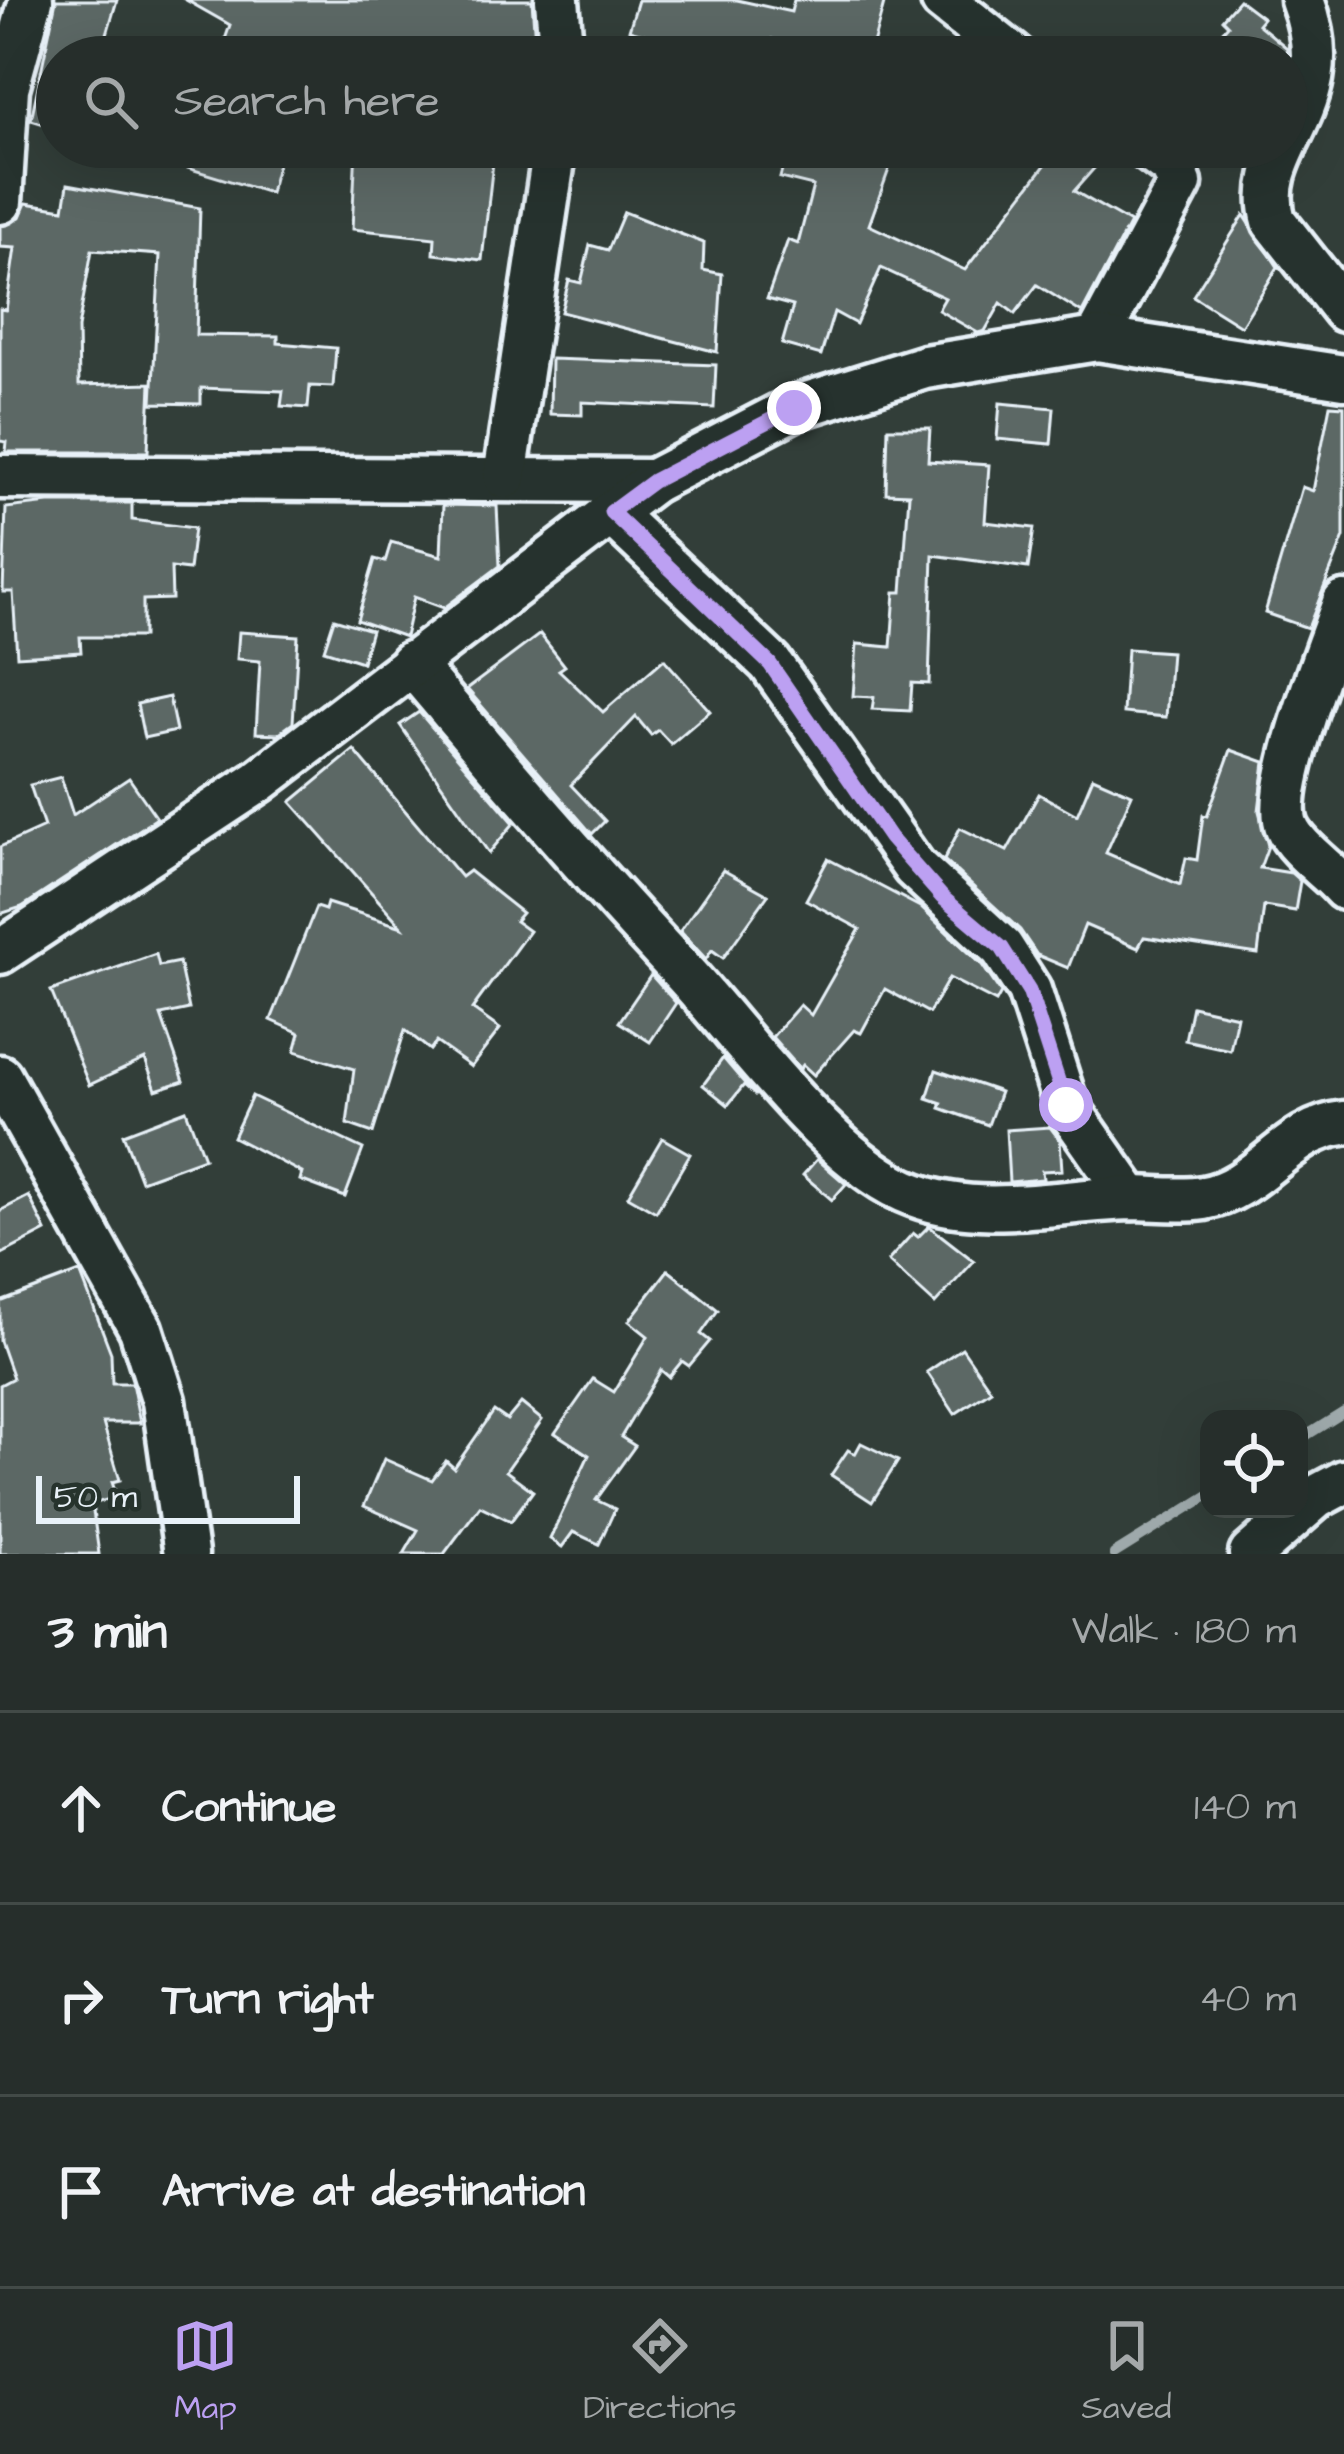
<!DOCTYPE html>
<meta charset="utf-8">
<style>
:root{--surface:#262e2b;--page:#2e3633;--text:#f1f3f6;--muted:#a4a8a9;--line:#424a47;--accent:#bca0f2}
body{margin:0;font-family:"Architects Daughter",sans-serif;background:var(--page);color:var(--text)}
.controls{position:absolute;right:36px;bottom:36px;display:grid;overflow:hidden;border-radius:24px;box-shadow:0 12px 48px #0002}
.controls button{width:108px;height:108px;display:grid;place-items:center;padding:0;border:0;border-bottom:3px solid var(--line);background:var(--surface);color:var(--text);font:60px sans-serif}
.scale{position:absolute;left:36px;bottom:30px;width:264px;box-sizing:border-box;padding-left:12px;border:6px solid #e8f1f8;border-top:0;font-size:33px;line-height:42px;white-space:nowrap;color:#e8f1f8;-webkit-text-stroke:9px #26332d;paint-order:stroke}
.stop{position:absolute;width:36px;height:36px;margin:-27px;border:9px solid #bca0f2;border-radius:50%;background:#fff}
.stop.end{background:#bca0f2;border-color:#fff;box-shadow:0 3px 12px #0008}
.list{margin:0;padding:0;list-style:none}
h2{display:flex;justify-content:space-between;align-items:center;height:156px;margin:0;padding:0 48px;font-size:51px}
h2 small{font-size:39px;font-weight:400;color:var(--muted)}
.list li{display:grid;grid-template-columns:78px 1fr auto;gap:36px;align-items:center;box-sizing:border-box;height:192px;padding:0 48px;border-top:3px solid var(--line)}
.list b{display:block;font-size:45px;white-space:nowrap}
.list em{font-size:39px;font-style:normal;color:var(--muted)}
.icon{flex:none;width:66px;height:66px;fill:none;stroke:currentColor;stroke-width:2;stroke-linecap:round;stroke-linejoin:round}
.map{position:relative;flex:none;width:1344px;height:1554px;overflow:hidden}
.search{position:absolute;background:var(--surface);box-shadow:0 12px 48px #0002;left:36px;right:36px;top:36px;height:132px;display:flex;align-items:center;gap:30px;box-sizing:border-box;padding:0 42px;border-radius:66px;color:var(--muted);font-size:45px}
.sheet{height:732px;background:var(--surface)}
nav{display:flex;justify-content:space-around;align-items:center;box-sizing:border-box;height:168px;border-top:3px solid var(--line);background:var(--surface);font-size:33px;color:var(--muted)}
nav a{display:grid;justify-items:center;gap:6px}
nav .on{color:var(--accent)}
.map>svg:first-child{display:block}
</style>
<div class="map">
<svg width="1344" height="1554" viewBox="0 0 1344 1554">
<rect width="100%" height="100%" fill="#323e39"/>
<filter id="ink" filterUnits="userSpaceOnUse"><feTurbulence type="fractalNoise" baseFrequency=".00833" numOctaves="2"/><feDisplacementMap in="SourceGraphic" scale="24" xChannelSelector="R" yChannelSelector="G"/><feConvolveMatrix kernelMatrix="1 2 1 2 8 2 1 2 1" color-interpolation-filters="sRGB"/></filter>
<g filter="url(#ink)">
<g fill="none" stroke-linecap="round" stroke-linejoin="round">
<g stroke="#9ea9ab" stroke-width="10">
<polyline points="1299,1440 1344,1412"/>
<polyline points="1114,1554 1209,1495"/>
</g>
</g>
<g fill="#5c6865" stroke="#e8f1f8" stroke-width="3">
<polygon points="56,0 117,0 102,51 73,42 71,57 57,57 57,128 31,120"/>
<polygon points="186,0 532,0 536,57 491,57 492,52 436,46 436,53 407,50 406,57 219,57 230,25"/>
<polygon points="638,0 737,0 791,12 794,0 885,0 871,52 830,41 827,52 772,39 768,57 725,57 629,30"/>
<polygon points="1239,0 1263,18 1258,24 1287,48 1287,57 1199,57 1228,25 1222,19"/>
<polygon points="139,147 282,147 270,193 138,153"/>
<polygon points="356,147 478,147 477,156 493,162 482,260 434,254 435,238 352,229"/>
<polygon points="788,147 844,153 846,147 897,147 869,225 965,270 1059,147 1113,147 1074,191 1130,223 1082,313 1037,285 1015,314 1001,303 985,331 978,333 938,310 945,298 881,268 856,324 834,312 821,355 782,344 793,306 767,299 788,240 798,244 813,186 780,178"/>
<polygon points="68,184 200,208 196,335 278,336 278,343 336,348 333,387 310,386 308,408 281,406 283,391 201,388 201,404 152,403 160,255 92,250 78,328 79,385 151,383 148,452 6,452 7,442 0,441 0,309 6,310 15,248 0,247 0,227 20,217 26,203 64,209"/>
<polygon points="624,212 704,243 703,270 722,274 717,352 561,312 569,280 581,283 590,245 608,250"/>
<polygon points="1244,215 1278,267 1241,326 1193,296"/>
<polygon points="551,359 716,365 714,408 582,402 582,415 550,414"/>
<polygon points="1000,403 1054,408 1051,444 997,439"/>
<polygon points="1330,405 1344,406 1344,537 1308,628 1265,613 1302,487 1313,491"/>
<polygon points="888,428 930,428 928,461 989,465 985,522 1034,528 1028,568 933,555 929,684 912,683 910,711 872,709 874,697 853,696 857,644 891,647 895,592 902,592 909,494 886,493"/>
<polygon points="49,503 132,503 132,520 194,528 189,570 171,568 172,599 143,600 143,637 80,637 81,652 17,656 13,592 3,592 6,508"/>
<polygon points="443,505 497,506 500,566 444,608 414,597 405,637 357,620 375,559 385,562 391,542 441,556"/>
<polygon points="334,619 371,630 362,662 324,650"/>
<polygon points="239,632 298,636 293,723 278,734 256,733 260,661 237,659"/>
<polygon points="540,634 565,666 559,670 603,712 664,659 710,711 671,744 658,730 651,735 636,717 571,785 605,821 592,834 467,689"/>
<polygon points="1127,649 1171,652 1166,717 1123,713"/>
<polygon points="169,697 176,731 144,738 137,704"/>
<polygon points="419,712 514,823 489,853 400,725"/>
<polygon points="354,750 461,877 469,871 522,913 515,921 529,931 472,1009 500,1029 471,1067 436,1042 430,1050 405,1030 373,1133 347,1124 354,1069 295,1051 300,1033 271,1020 316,907 325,910 327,903 402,927 291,802"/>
<polygon points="1231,750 1265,762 1259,811 1268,846 1260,868 1291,873 1300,881 1295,911 1264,906 1258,954 1144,937 1138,948 1085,925 1068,968 1037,955 1020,930 944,860 960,828 1007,851 1039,794 1077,815 1093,777 1132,794 1106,853 1180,885 1186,858 1197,860 1203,815 1207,816"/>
<polygon points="61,777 73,815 129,778 157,818 22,907 0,914 0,847 44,827 30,785"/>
<polygon points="828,859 920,907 982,965 1001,993 996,1002 949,978 929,1013 885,989 861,1033 854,1030 814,1075 803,1065 800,1069 772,1037 800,1005 811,1015 860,929 806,900"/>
<polygon points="723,870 768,895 723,958 712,950 706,959 680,931"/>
<polygon points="156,954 159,966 179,962 189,1009 161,1015 184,1081 156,1090 145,1059 89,1085 51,991"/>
<polygon points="651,975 676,1003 650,1042 619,1022"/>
<polygon points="1192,1006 1237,1016 1230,1050 1185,1040"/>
<polygon points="723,1058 740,1078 756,1096 744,1085 728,1105 703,1085"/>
<polygon points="936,1070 1000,1092 988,1125 940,1108 942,1103 927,1098"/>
<polygon points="252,1096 363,1149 345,1197 300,1180 302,1173 233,1137"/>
<polygon points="186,1110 204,1158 141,1181 123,1134"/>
<polygon points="1050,1127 1060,1140 1062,1170 1042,1171 1043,1179 1009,1182 1006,1130"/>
<polygon points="662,1138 690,1154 656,1212 628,1196"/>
<polygon points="817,1159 846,1184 832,1200 803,1175"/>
<polygon points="29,1196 46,1231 0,1255 0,1211"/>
<polygon points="929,1226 974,1261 935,1304 888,1261 913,1233 918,1237"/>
<polygon points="668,1270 718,1310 701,1334 710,1341 689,1366 682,1361 669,1377 661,1370 621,1437 635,1446 596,1500 615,1509 599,1544 573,1532 562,1547 550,1539 589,1455 555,1433 593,1379 614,1392 648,1336 629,1321"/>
<polygon points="80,1272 111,1353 112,1383 132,1383 140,1423 103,1423 120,1480 112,1482 117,1497 92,1504 99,1554 0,1554 0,1385 13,1378 0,1341 0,1302"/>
<polygon points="962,1348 991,1390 955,1414 927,1372"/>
<polygon points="521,1403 542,1420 506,1471 533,1491 511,1521 480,1506 444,1554 404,1554 418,1530 364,1506 384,1459 432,1480 446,1461 454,1468 494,1411 507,1420"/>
<polygon points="861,1443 898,1461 872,1502 831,1475 848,1450 855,1454"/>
</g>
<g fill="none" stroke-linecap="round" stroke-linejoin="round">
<g stroke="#e8f1f8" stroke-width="51">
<g id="minor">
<polyline points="557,0 562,57"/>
<polyline points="943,0 1015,57"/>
<path d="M 1302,0 C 1344,110 1252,145 1274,221 L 1344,310"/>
<polyline points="0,202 7,88 31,0"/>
<polyline points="1097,339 1180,183 1172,167 1145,147"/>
<polyline points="0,477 653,481"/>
<polyline points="505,477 555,147"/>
<polyline points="611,513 770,663 914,867 1002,948 1029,990 1066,1105 1131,1198"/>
<path d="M 1344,603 C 1329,646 1271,789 1287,827 C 1296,849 1328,869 1344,888"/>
<path d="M 411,663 C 499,768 588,871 681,970 C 741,1034 833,1166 915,1195 C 982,1220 1061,1200 1131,1198 C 1155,1198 1180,1202 1204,1198 C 1261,1188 1286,1129 1344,1123"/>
<polyline points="0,952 259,781 653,481 794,408 925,367 1097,339 1344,377"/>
<polyline points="0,1077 141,1329 164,1401 186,1554"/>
<polyline points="1251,1554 1316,1497 1344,1482"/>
</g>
</g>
<use href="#minor" stroke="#26332d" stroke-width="42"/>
</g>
</g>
<g fill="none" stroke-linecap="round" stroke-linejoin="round" filter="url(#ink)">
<polyline stroke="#bca0f2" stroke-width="15" points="794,408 653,481 611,512 770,664 890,838 942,897 1002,948 1029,991 1066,1105"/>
</g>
</svg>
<div class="controls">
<button><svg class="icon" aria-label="locate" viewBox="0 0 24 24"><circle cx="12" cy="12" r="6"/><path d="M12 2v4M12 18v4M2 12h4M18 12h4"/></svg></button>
</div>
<div class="scale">50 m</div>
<div class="stop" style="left:1066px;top:1105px"></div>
<div class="stop end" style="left:794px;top:408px"></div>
<div class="search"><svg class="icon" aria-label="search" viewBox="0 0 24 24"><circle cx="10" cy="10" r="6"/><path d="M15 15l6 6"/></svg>Search here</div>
</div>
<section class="sheet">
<h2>3 min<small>Walk · 180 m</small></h2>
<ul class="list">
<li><svg class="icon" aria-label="ahead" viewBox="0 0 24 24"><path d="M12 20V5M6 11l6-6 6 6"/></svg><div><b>Continue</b></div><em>140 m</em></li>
<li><svg class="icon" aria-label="right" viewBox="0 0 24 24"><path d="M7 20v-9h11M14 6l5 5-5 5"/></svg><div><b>Turn right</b></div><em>40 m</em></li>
<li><svg class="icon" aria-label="arrive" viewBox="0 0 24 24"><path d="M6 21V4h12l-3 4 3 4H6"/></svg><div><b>Arrive at destination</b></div></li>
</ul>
</section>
<nav>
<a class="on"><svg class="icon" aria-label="map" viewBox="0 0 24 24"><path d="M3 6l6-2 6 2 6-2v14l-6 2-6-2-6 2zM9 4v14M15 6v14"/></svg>Map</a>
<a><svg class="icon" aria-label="directions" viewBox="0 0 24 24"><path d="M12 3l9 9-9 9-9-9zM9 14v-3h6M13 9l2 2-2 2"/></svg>Directions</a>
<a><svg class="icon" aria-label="saved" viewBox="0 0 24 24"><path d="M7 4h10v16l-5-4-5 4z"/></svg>Saved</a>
</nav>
